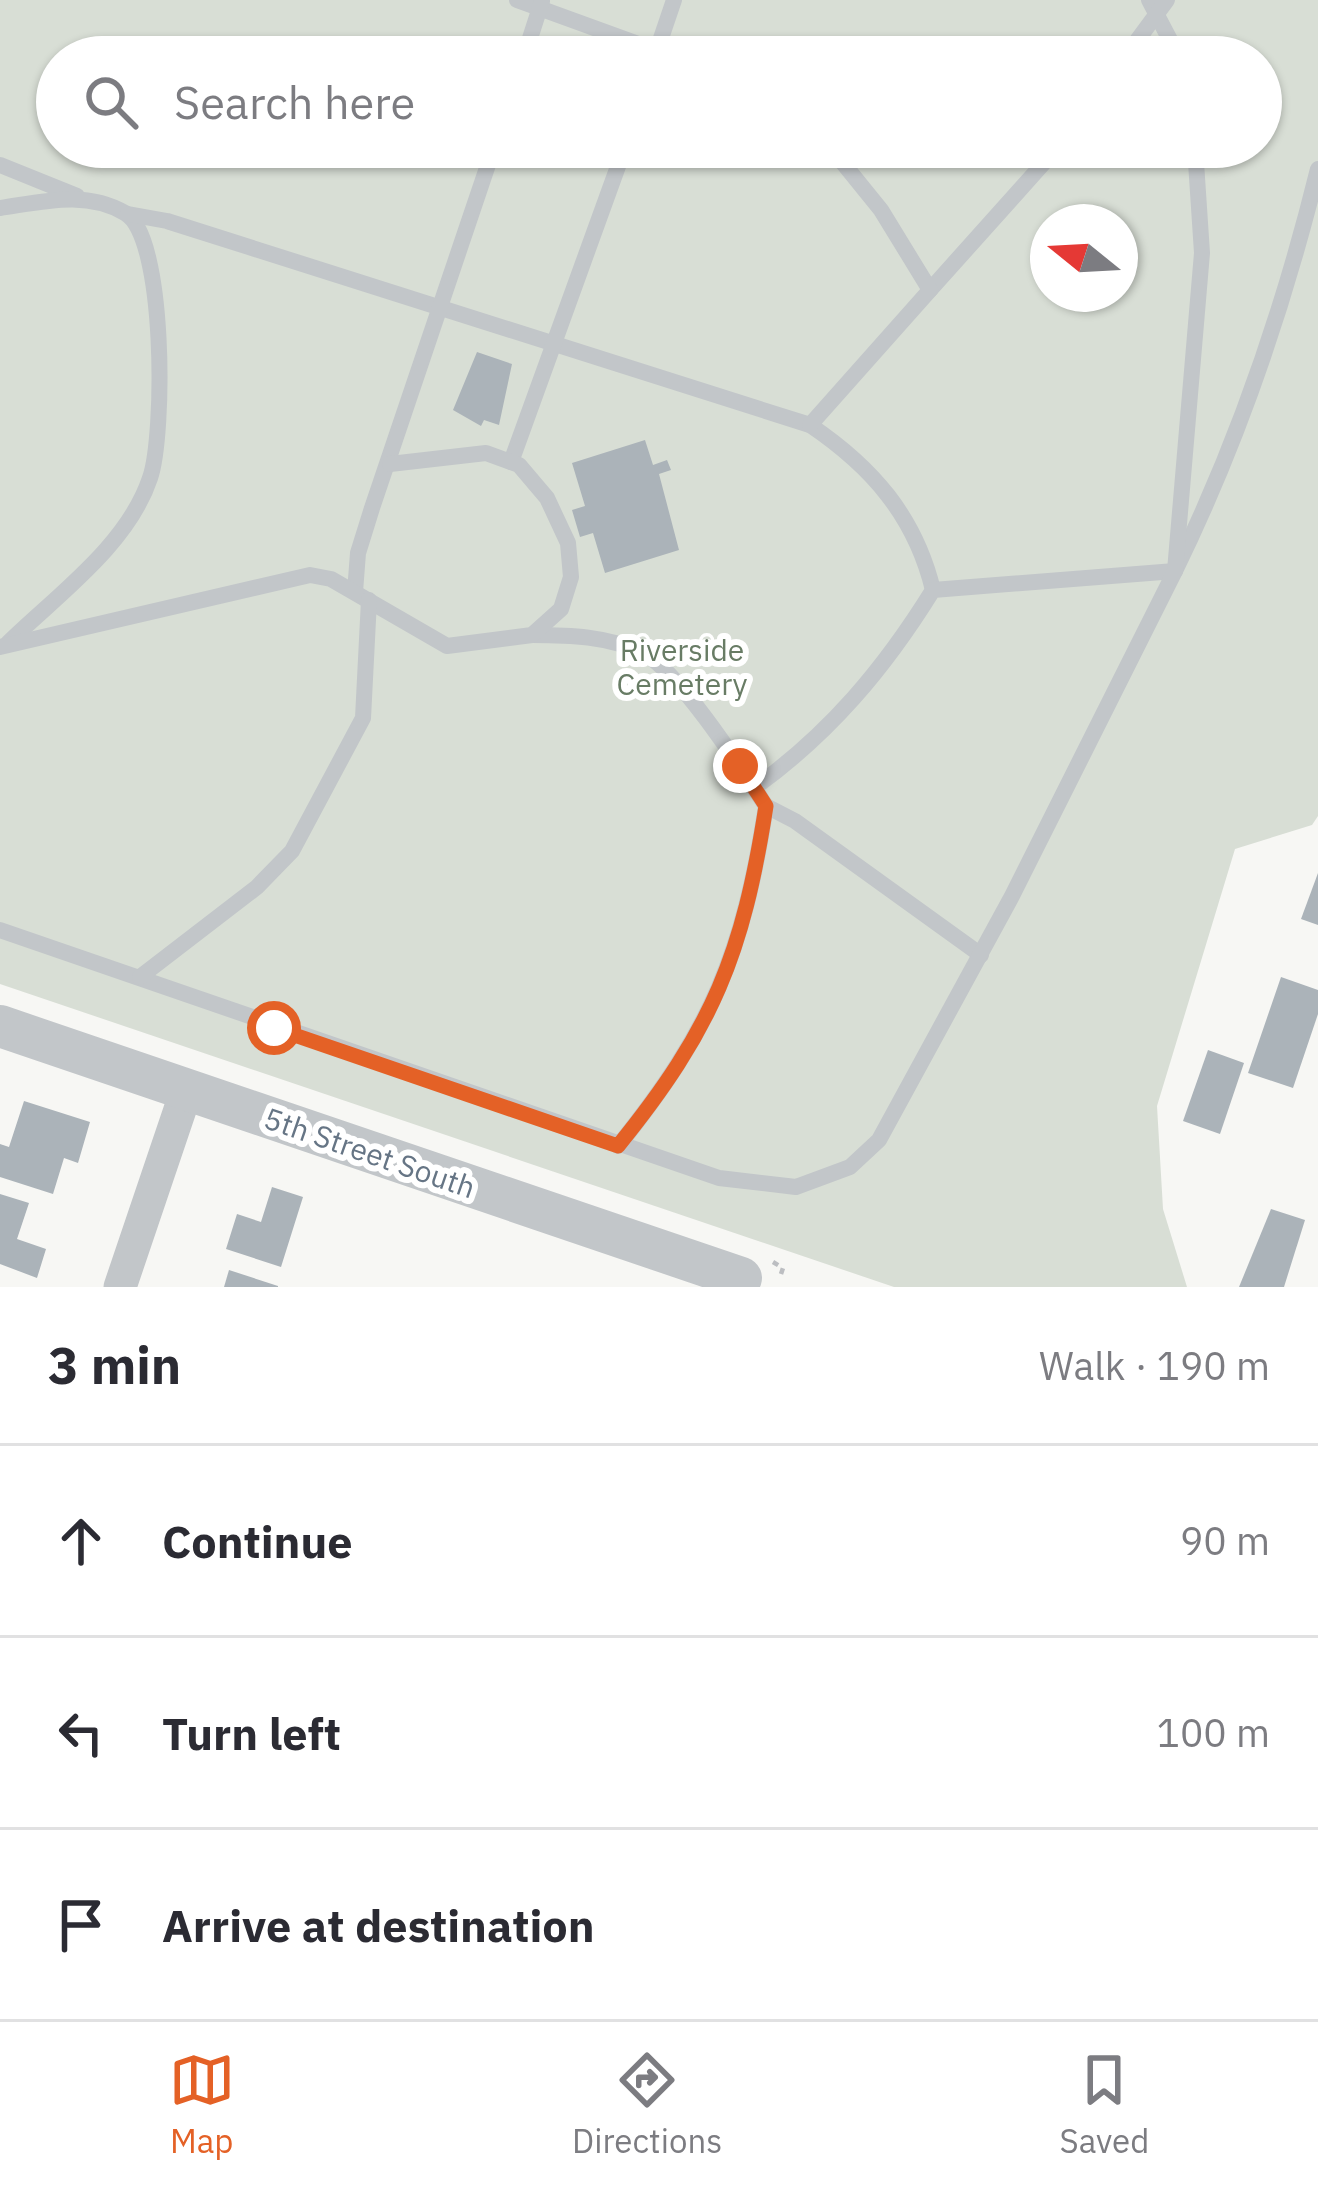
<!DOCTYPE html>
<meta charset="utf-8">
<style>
:root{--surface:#fff;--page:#f7f7f7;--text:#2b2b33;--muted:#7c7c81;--line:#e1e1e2;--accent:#e46126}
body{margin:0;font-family:"IBM Plex Sans",sans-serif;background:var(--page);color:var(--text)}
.compass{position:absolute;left:1030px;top:204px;width:108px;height:108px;border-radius:50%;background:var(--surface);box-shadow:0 3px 9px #0004;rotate:288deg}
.stop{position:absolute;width:36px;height:36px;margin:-27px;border:9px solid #e46126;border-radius:50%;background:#fff}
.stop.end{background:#e46126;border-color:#fff;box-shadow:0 3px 12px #0008}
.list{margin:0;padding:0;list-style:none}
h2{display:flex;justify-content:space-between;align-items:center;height:156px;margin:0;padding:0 48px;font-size:51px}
h2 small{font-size:39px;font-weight:400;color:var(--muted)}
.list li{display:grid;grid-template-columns:78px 1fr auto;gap:36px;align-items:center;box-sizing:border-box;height:192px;padding:0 48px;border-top:3px solid var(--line)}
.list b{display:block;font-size:45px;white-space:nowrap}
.list em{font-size:39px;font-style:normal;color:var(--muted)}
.icon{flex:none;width:66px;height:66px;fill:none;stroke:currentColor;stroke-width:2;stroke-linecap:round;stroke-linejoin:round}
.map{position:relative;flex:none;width:1318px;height:1287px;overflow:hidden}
.search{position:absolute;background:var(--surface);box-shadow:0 3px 9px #0004;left:36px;right:36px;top:36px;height:132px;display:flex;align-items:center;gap:30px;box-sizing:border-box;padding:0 42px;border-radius:66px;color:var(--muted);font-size:45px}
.sheet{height:732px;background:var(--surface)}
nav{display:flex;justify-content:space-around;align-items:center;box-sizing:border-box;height:168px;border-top:3px solid var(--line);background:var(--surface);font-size:33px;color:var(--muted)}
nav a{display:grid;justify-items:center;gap:6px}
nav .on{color:var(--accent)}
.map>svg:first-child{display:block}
</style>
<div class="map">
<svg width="1318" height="1287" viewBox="0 0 1318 1287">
<rect width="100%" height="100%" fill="#f7f7f4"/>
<path fill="#d8ded5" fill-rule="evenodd" d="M 0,0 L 1318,0 L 1318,816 L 1312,825 L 1235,849 L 1157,1106 L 1163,1209 L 1187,1287 L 894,1287 L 0,984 ZM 57,57 L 1261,57 L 1261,147 L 57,147 ZM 1048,222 L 1120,222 L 1120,294 L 1048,294 Z"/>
<g fill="#abb3b9">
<polygon points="477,352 512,364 499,425 484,420 481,426 453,410"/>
<polygon points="645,440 653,465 667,460 671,470 659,474 679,550 605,573 593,533 580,537 572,510 585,506 572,463"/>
<polygon points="1318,873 1318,925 1301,919"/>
<polygon points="1281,977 1318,990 1318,1014 1293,1088 1248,1073"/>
<polygon points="1208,1050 1244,1063 1220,1134 1183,1121"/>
<polygon points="24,1101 90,1122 78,1163 64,1158 53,1194 0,1177 0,1144 9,1147"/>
<polygon points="272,1187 303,1197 281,1267 226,1249 237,1214 261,1222"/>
<polygon points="0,1194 29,1203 17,1239 46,1249 37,1278 0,1264"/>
<polygon points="1271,1209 1305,1220 1284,1287 1239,1287"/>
<polygon points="229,1270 278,1286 278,1287 224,1287"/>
</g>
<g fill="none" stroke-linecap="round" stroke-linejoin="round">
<polyline stroke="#bcbec1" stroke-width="4.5" stroke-dasharray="6 6" stroke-linecap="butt" points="773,1262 783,1268 781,1274"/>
<g stroke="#c2c6c9" stroke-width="16">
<polyline points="517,0 674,57"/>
<polyline points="1149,0 1179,57"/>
<polyline points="655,56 674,0"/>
<polyline points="524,57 542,1"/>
<polyline points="1125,57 1167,0"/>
<polyline points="0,165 77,196"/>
<path d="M 0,208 C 42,202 86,190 125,213 C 166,236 165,435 150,478 C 128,545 56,596 8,643"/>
<path d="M 128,214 L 167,221 L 810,425 C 872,467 915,516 933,590"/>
<polyline points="930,290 1058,147"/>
<polyline points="810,425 930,290 881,210 830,147"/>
<polyline points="511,462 625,147"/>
<polyline points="355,592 358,553 372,508 494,147"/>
<path d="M 532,635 C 569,635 608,636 643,653 C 678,670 743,771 766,806 C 743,954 712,1029 618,1146"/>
<polyline points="0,647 310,575 331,579 447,646 532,635 561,609 571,577 568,543 547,498 519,465 486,453 390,464"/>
<path d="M 754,788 C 830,733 884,669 933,590 L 1175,571 C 1237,444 1284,307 1318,169"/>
<polyline points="766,806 795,821 981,955"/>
<polyline points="0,930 719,1178 796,1187 850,1167 879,1140 1012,896 1175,571 1202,253 1195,147"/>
<polyline points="140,977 257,887 292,851 363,718 369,600"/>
</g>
<polyline stroke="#c2c6c9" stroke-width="33" points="120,1287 187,1089"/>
<polyline stroke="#c2c6c9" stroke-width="42" points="0,1026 741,1278 737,1287"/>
</g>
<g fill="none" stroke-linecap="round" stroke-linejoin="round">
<path stroke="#e46126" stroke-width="15" d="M 274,1028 L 618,1146 C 713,1029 743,954 766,806 L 740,766"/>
</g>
<g text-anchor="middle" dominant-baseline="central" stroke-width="12" stroke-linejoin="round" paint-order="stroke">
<g font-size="30" fill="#687c65" stroke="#fff">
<text x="682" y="649">Riverside<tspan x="682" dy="34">Cemetery</tspan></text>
</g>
<g font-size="30" fill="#667585" stroke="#fff">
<text transform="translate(370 1152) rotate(19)">5th Street South</text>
</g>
</g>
</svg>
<svg class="compass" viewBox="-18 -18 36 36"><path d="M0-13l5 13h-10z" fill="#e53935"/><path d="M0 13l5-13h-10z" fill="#7c7c81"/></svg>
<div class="stop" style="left:274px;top:1028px"></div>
<div class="stop end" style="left:740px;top:766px"></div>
<div class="search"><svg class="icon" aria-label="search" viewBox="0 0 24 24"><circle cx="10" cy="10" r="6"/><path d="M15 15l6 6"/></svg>Search here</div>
</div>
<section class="sheet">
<h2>3 min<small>Walk · 190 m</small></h2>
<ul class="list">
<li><svg class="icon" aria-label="ahead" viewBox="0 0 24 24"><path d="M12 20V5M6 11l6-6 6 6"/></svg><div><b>Continue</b></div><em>90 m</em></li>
<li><svg class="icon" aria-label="left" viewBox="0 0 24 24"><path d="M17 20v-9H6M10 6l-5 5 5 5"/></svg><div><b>Turn left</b></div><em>100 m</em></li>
<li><svg class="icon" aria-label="arrive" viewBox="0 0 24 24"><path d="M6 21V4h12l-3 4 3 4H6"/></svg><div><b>Arrive at destination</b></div></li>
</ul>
</section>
<nav>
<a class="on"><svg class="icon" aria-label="map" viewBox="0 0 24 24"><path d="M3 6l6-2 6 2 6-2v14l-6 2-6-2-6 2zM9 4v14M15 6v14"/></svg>Map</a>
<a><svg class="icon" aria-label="directions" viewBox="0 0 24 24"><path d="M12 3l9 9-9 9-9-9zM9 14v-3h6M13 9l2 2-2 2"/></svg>Directions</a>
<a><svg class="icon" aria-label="saved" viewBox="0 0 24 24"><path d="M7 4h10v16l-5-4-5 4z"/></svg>Saved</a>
</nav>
